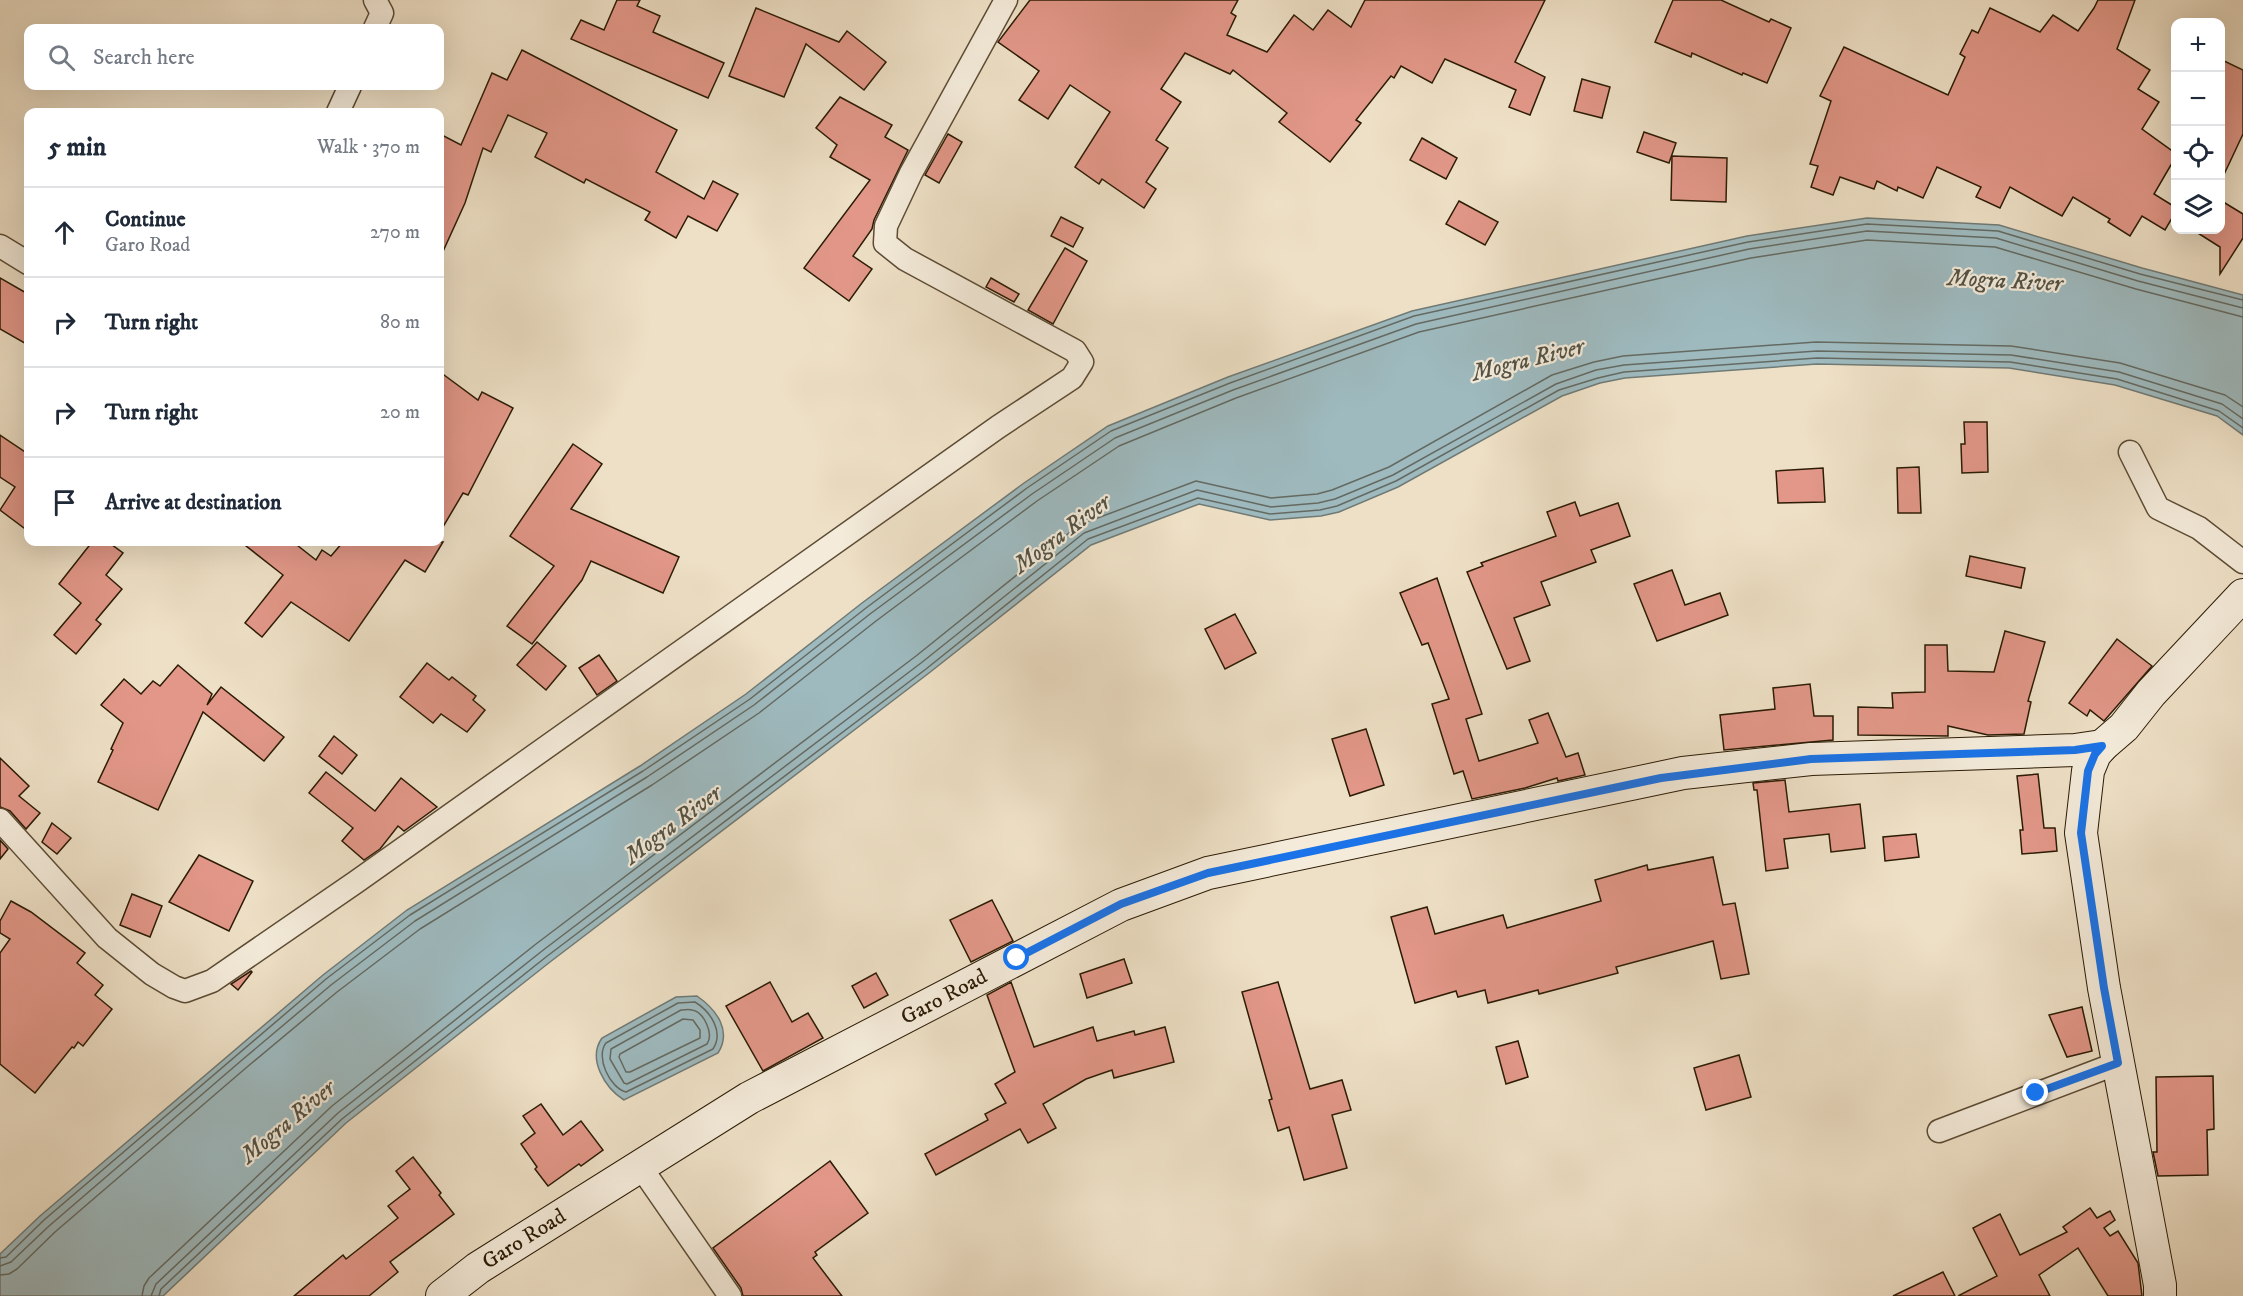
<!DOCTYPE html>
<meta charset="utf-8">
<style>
:root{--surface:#fff;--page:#f6f6f7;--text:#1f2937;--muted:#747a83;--line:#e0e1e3}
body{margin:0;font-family:"IM FELL DW Pica",serif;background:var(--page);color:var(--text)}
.controls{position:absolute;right:18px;top:18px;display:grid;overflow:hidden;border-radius:12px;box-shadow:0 6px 24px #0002}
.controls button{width:54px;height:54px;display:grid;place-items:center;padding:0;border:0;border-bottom:2px solid var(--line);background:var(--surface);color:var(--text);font:30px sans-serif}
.stop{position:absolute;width:18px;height:18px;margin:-14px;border:4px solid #1a73e8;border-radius:50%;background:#fff}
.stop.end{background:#1a73e8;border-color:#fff;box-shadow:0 2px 6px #0008}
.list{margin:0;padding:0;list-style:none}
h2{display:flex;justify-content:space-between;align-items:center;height:78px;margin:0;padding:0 24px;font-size:26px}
h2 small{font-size:20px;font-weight:400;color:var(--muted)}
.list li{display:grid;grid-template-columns:39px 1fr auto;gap:18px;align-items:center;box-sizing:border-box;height:90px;padding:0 24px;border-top:2px solid var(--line)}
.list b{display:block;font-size:22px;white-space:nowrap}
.list p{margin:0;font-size:20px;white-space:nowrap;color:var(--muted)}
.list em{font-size:20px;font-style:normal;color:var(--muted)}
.icon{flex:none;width:33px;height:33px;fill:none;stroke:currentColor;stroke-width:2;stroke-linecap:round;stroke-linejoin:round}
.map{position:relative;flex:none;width:2243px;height:1296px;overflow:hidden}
.search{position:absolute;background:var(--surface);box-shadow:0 6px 24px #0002;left:24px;top:24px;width:420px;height:66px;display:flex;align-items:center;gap:15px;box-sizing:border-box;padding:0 21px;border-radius:12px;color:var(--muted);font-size:22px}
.panel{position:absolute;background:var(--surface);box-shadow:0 6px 24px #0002;left:24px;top:108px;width:420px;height:438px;border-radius:12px}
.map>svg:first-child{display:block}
</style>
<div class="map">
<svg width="2243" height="1296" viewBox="0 0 2243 1296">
<rect width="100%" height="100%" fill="#eee0c6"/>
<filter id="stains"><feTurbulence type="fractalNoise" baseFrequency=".00333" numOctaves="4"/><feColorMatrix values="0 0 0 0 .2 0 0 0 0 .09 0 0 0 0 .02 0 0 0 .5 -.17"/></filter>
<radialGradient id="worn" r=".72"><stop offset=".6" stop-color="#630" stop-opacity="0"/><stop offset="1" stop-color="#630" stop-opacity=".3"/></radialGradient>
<g fill="#9ebabf" stroke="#707a75" stroke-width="1.5">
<polygon points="1867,218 1999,225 2142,268 2243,295 2243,435 2217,416 2115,385 2009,368 1817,364 1625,378 1600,383 1562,396 1398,487 1339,512 1321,516 1270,520 1199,504 1091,545 929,673 550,962 346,1123 163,1296 0,1296 0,1254 40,1216 323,975 407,910 640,766 746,694 862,603 1024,483 1108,426 1228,377 1412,311 1747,236"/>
<path d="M 697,996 C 717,1010 732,1031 718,1053 L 624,1100 C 605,1088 587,1059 602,1038 L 676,997 Z"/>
</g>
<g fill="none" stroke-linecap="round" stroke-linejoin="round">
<g stroke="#646a62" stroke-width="1.5">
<path d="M 695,1002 C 711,1012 724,1032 713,1049 L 626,1092 C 610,1088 595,1057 606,1043 L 678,1003 Z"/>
<path d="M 681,1010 C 685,1010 688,1009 692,1010 C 704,1012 714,1034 707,1044 L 627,1084 L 624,1083 L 610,1059 L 611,1049 Z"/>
<polygon points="683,1019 693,1020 700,1030 700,1038 630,1072 626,1072 619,1057 620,1054"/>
<polyline points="0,1258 6,1257 44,1220 326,979 410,915 643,771 750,699 866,608 1027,488 1111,431 1230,383 1414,316 1748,242 1867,224 1998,231 2140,274 2243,300"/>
<polyline points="0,1266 11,1262 49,1226 242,1060 331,985 415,921 647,777 754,705 870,614 1032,494 1115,438 1233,390 1416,324 1749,249 1867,231 1996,238 2138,281 2243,308"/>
<polyline points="0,1275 9,1274 17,1269 55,1232 247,1067 337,992 420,929 652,785 759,713 876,621 1037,501 1119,446 1236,398 1419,332 1751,258 1867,240 1995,247 2136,289 2243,317"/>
<polyline points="142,1296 144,1286 149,1278 332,1106 536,944 916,656 1079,525 1196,481 1271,498 1317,494 1332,490 1389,467 1552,375 1594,362 1623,356 1816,342 2011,346 2120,363 2225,395 2243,407"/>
<polyline points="151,1296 156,1284 338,1113 542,951 921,663 1084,533 1197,490 1271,507 1318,503 1335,499 1393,475 1556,384 1596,370 1624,365 1817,351 2011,355 2119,372 2222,404 2243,419"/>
<polyline points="159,1296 161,1289 342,1119 546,957 926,669 1088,539 1198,498 1270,514 1320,510 1337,506 1396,481 1559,390 1598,378 1624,372 1817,358 2010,362 2117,379 2219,411 2243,428"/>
</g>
</g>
<g fill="#e29788" stroke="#2b1b05" stroke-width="1.5">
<polygon points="617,0 640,0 637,6 660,16 653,32 724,63 708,98 571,39 581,20 604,30"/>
<polygon points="1030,0 1238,0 1231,13 1236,16 1227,35 1267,52 1294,15 1313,30 1328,10 1351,27 1365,0 1545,0 1515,62 1545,77 1530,115 1509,107 1516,90 1445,59 1432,83 1401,66 1394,78 1391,76 1356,120 1361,123 1330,162 1279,122 1287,113 1233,70 1230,74 1185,53 1161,89 1181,102 1156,140 1168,148 1146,182 1156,189 1144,208 1102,179 1099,184 1075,167 1110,112 1070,85 1048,119 1019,100 1039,71 998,42"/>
<polygon points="1673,0 1721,0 1769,22 1771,19 1791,28 1767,83 1743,73 1742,75 1692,53 1691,57 1655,42"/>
<polygon points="2098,0 2135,0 2117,49 2150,70 2138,89 2159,102 2142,129 2175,153 2175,158 2154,194 2175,207 2175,213 2165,230 2142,216 2130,236 2108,222 2110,219 2073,197 2062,216 2010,187 2000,208 1976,197 1981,187 1937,167 1923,198 1898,187 1897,191 1877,181 1874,189 1840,177 1833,195 1811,187 1818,166 1810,164 1831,101 1820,96 1844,47 1948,95 1965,57 1960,54 1972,30 1978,33 1990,8 2040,32 2053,15 2078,31 2094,8"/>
<polygon points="756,8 839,42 847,31 886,62 864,90 806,44 784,97 729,76"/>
<polygon points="522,50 677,130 656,172 704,199 713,181 738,194 717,231 688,216 676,238 645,220 650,212 586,179 584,183 535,157 547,133 508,115 491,152 483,148 465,203 440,258 440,134 461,145 492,73 507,80"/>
<polygon points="2220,59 2243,70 2243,134 2220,183"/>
<polygon points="1582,79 1610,87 1602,118 1574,111"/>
<polygon points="840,97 892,125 885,137 908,150 874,220 872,229 853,256 872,269 849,301 804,268 870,180 830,157 837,145 816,128"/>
<polygon points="1644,132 1676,143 1669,163 1637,152"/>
<polygon points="948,134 962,142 939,183 925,175"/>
<polygon points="1422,138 1457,158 1446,179 1410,160"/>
<polygon points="1672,156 1727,158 1726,202 1671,200"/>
<polygon points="2220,200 2243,214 2243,238 2220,274 2220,247 2193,230 2220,230"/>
<polygon points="1459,201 1498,222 1485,245 1446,224"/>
<polygon points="1061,217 1083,228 1073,247 1051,236"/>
<polygon points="1065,248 1087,261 1053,324 1028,310"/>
<polygon points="0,278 28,294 28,345 0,329"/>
<polygon points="991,278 1019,294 1014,302 986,287"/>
<polygon points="440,372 478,400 482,392 513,408 468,495 463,493 440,532"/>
<polygon points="1964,422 1987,422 1988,472 1962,473 1961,444 1965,444"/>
<polygon points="0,435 28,454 28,531 0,510 15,487 0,477"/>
<polygon points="573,444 602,464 571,509 679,557 663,593 591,561 582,580 532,644 507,626 554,566 510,536"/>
<polygon points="1919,467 1921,513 1898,513 1897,468"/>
<polygon points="1823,468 1825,502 1778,503 1776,471"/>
<polygon points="1575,502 1580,516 1618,503 1630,536 1591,550 1596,562 1541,582 1550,605 1514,618 1530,661 1507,669 1467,572 1483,566 1481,563 1556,536 1547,512"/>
<polygon points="92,542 108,542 123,553 106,575 122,589 96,620 101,624 76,654 54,635 81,603 59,584"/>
<polygon points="241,542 293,542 316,560 322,550 331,556 343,542 443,542 425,572 405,560 349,641 291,602 262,637 245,623 283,575"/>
<polygon points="1970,556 2025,568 2021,588 1966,576"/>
<polygon points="1672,570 1685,605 1720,593 1728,615 1657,641 1634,584"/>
<polygon points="1437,578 1482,714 1466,719 1479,761 1538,743 1529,720 1548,713 1566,757 1578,753 1585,775 1558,781 1557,778 1525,788 1472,799 1463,771 1454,774 1432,704 1449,699 1428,643 1422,645 1400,593"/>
<polygon points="1235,614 1256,653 1225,669 1205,629"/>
<polygon points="2005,631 2045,642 2028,701 2031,702 2024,734 1988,735 1948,726 1948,736 1858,735 1858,707 1893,708 1892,693 1925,692 1925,645 1947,645 1948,671 1994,672"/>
<polygon points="2117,639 2152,666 2104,721 2090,710 2087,716 2069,703"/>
<polygon points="537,642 566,666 546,690 517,665"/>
<polygon points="599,655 617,681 597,695 579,668"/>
<polygon points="427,663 449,680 452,677 476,696 473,700 485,710 467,732 441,714 433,723 400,697"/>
<polygon points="178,665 212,694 207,705 221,687 284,737 264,761 203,712 158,810 98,782 113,750 111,749 123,723 101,705 124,679 141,694 153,681 160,686"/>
<polygon points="1810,684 1814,716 1833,716 1833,740 1724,750 1720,715 1775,709 1773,688"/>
<polygon points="1366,729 1384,785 1350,796 1332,739"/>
<polygon points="334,736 357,755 342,774 319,756"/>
<polygon points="0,758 29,786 19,796 40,813 26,829 10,811 0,807"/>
<polygon points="326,772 375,811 401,778 437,807 404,831 398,826 380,849 364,860 342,841 353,828 309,793"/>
<polygon points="2038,774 2044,828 2055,828 2057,851 2022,854 2020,830 2023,830 2017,776"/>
<polygon points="1785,780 1789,812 1860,804 1865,848 1831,852 1829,834 1784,839 1788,868 1766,871 1757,790 1754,790 1753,783"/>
<polygon points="52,823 71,838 57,854 42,842"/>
<polygon points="1916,834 1919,857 1885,861 1883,837"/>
<polygon points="0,840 8,849 0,859"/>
<polygon points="199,855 253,881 229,931 169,902"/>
<polygon points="1713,857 1723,905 1735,903 1749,974 1721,979 1713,941 1616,967 1618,973 1539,994 1538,990 1488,1003 1485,990 1458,997 1456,991 1415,1003 1391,917 1427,907 1435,934 1503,915 1507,928 1601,901 1595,880 1647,865 1648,870"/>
<polygon points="132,894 162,906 150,937 120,925"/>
<polygon points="992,900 1013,941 971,962 950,920"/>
<polygon points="11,901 31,912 85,953 77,963 103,985 95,995 112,1009 83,1046 78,1042 74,1048 72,1047 35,1093 0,1064 0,953 10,939 0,933 0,921"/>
<polygon points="1124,959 1132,983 1087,998 1080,974"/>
<polygon points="251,971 252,972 238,990 231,984"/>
<polygon points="876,973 888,995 864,1008 852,986"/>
<polygon points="770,982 792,1022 808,1013 823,1038 763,1071 726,1006"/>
<polygon points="1011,982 1034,1047 1093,1027 1097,1041 1134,1031 1135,1035 1165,1027 1174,1062 1114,1078 1112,1070 1086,1079 1043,1104 1056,1128 1028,1143 1020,1129 936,1175 925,1154 988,1120 985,1114 1006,1103 995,1084 1015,1072 987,995"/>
<polygon points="1278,982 1310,1089 1342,1080 1351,1110 1332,1115 1347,1168 1304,1180 1289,1127 1278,1131 1269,1100 1272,1099 1242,992"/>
<polygon points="2082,1007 2092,1051 2067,1057 2049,1015"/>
<polygon points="1518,1041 1528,1077 1506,1084 1496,1047"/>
<polygon points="1739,1055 1751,1097 1706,1110 1694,1068"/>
<polygon points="2213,1076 2214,1129 2207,1130 2208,1175 2158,1176 2153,1152 2157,1152 2156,1077"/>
<polygon points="541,1104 563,1135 581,1121 603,1150 581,1166 579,1164 548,1186 535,1169 537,1167 521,1144 535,1133 523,1116"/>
<polygon points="413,1157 441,1193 439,1195 454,1214 390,1262 398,1272 369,1296 294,1296 343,1255 346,1259 398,1218 388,1206 410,1189 396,1171"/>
<polygon points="830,1161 868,1213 815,1252 817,1255 813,1258 842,1296 743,1296 741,1288 713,1248"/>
<polygon points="2090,1208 2097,1218 2110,1211 2115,1220 2104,1228 2110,1236 2118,1231 2138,1263 2142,1296 2108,1296 2078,1248 2039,1275 2050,1296 1958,1296 1997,1276 1973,1228 2000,1214 2020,1255 2067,1232 2063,1227"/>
<polygon points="1943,1272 1955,1296 1893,1296"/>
</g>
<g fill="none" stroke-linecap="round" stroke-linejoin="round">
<g stroke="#5c4c35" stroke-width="25">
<g id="street">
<polyline points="375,0 382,13 375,28"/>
<polyline points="338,112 350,86"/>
<polyline points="0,246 28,263"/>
<polyline points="2130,452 2158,508 2199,528 2243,562"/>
<polyline points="0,820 107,938 152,974 174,987 185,991 212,981 356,882 998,427 1072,378 1082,362 1075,351 905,259 885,243 886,226 911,173 1006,0"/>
<polyline points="1939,1131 2118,1063"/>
<polyline points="640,1166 730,1296"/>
</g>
</g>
<g stroke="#2b1b05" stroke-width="34">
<g id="secondary">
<polyline points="442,1296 478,1268 749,1098 1121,905 1208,873 1683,773 1811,759 2075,750 2102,746"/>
<polyline points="2160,1296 2160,1285 2104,988 2081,833 2088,771 2095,754 2102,746 2124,727 2151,693 2243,595"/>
</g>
</g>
<use href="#street" stroke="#f4ebda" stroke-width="22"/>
<use href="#secondary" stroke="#f4ebda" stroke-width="32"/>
</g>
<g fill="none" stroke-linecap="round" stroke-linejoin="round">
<polyline stroke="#1a73e8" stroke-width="8" points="1017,958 1121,904 1208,873 1661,778 1811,759 2075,750 2102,746 2095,754 2088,771 2081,833 2104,988 2118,1063 2036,1093"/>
</g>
<g text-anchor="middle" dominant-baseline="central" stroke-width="4.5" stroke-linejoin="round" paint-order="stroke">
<g font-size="22" fill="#2b1b05" stroke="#f4ebda">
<text transform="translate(944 997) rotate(-28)">Garo Road</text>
<text transform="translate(524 1239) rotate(-32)">Garo Road</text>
</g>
<g font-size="24" font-style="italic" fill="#535346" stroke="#f4ebda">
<text transform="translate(2005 281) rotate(3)">Mogra River</text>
<text transform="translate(1528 360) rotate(-14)">Mogra River</text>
<text transform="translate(1062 534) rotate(-37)">Mogra River</text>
<text transform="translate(673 825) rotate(-37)">Mogra River</text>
<text transform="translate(288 1122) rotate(-40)">Mogra River</text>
</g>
</g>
<rect width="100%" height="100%" filter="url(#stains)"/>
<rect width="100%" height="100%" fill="url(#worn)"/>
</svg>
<div class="controls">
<button>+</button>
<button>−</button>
<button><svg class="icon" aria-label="locate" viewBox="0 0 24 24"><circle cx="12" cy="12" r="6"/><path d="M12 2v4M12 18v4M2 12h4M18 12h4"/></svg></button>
<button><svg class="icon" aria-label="layers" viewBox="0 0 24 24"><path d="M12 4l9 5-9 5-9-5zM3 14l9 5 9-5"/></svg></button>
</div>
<div class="stop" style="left:1017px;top:958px"></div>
<div class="stop end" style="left:2036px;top:1093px"></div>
<div class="search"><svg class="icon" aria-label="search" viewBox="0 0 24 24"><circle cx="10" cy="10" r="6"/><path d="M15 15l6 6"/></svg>Search here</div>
<section class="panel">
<h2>5 min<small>Walk · 370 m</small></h2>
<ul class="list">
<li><svg class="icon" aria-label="ahead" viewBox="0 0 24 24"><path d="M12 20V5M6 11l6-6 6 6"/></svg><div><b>Continue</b><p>Garo Road</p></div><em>270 m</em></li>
<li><svg class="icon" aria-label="right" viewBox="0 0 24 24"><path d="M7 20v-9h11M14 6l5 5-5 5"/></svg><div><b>Turn right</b></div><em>80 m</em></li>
<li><svg class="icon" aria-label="right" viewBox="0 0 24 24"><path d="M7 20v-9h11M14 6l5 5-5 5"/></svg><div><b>Turn right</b></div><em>20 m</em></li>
<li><svg class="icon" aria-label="arrive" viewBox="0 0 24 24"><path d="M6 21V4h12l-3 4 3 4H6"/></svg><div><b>Arrive at destination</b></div></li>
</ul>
</section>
</div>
